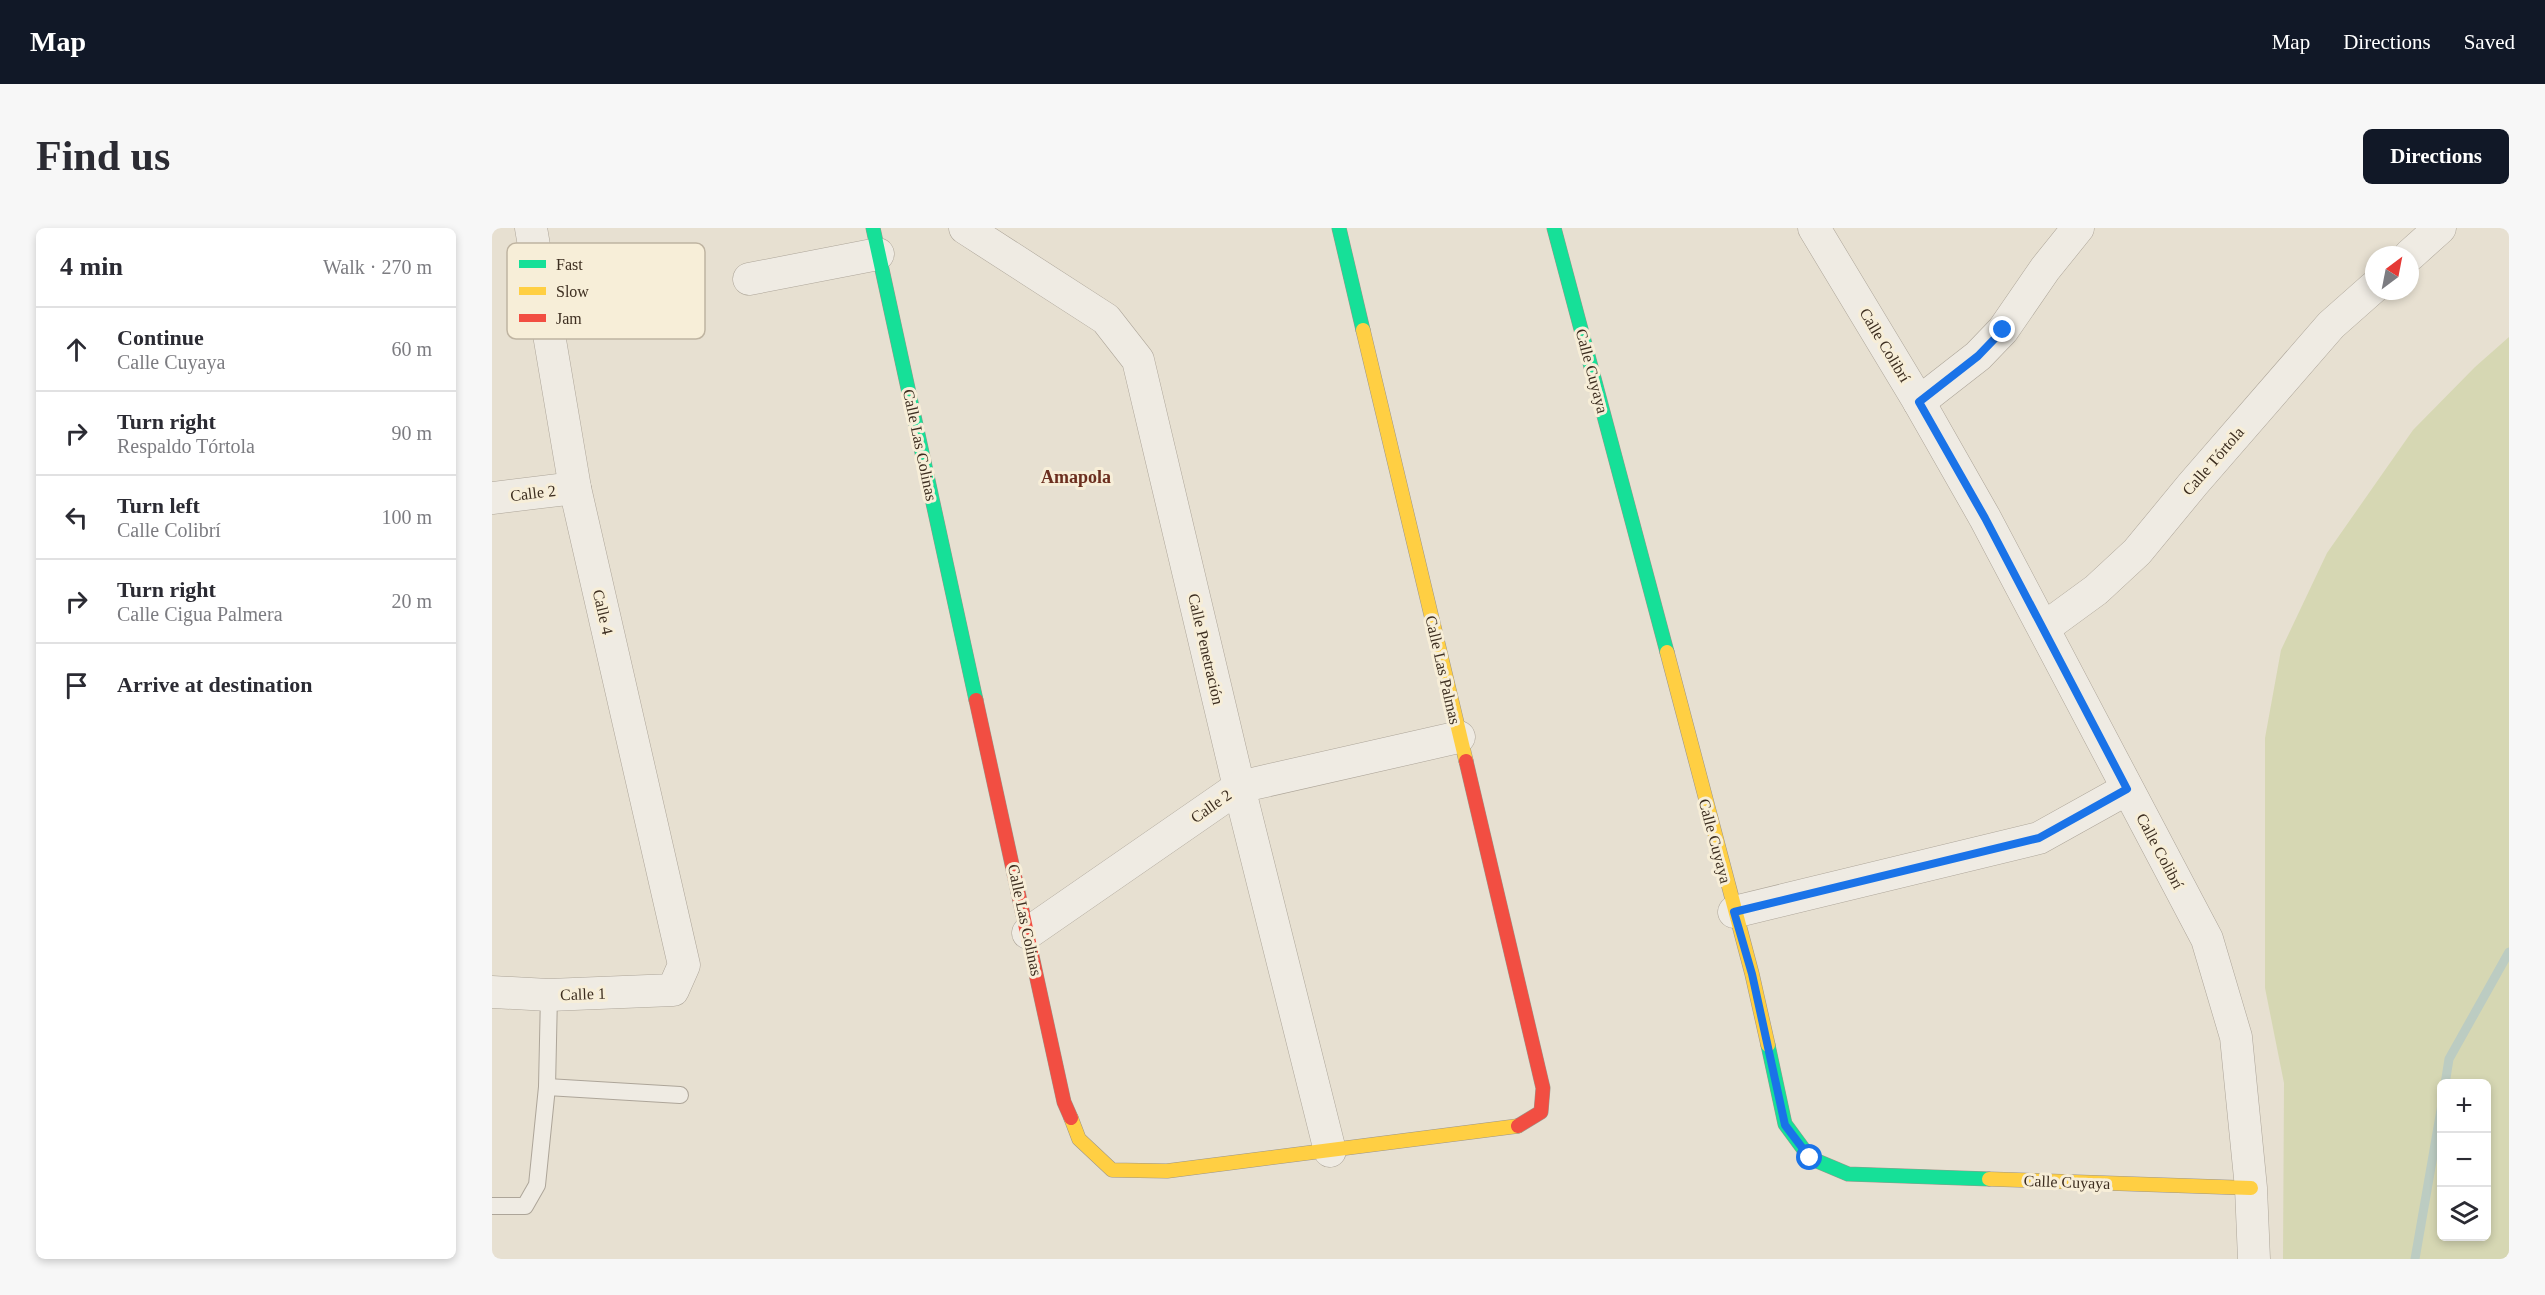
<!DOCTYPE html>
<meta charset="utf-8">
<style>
:root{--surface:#fff;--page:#f7f7f7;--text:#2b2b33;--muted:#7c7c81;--line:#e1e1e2;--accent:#111827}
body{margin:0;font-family:"Times New Roman",serif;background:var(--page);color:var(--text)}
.controls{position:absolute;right:18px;bottom:18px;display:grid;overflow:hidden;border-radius:9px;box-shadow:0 3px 9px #0003}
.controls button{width:54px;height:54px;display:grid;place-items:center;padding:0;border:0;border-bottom:2px solid var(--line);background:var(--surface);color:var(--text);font:30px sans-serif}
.compass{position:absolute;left:1873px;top:18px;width:54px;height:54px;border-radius:50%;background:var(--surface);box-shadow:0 3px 9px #0003;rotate:32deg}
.stop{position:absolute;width:18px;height:18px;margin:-14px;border:4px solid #1a73e8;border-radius:50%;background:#fff}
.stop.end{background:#1a73e8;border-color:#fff;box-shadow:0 2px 6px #0008}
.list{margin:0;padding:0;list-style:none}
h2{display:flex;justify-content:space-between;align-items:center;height:78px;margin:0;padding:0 24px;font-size:26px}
h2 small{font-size:20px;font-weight:400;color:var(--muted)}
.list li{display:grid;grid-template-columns:39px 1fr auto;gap:18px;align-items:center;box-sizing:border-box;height:84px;padding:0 24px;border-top:2px solid var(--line)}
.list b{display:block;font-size:22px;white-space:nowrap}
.list p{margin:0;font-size:20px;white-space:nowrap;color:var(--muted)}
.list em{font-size:20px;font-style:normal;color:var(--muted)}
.icon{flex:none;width:33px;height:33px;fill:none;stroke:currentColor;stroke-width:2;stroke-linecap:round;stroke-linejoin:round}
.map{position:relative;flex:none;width:2017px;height:1031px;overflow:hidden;border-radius:9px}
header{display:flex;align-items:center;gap:36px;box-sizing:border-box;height:84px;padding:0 30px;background:var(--accent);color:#fff}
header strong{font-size:28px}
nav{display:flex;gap:33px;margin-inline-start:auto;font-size:21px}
.intro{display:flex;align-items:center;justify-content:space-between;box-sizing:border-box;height:144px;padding:0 36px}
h1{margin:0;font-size:42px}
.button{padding:15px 27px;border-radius:9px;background:var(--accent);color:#fff;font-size:21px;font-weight:700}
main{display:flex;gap:36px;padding:0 36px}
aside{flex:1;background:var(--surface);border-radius:9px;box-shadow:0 3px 9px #0003}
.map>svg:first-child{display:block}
</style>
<header>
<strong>Map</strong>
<nav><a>Map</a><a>Directions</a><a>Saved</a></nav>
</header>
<div class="intro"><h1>Find us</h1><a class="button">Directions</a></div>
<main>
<aside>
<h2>4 min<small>Walk · 270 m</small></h2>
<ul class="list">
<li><svg class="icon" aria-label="ahead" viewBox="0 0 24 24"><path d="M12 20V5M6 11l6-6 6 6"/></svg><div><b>Continue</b><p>Calle Cuyaya</p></div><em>60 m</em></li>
<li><svg class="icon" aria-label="right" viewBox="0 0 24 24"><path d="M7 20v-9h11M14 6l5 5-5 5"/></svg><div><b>Turn right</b><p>Respaldo Tórtola</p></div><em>90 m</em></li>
<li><svg class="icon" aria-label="left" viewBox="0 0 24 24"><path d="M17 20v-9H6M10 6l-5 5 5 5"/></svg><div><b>Turn left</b><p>Calle Colibrí</p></div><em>100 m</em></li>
<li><svg class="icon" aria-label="right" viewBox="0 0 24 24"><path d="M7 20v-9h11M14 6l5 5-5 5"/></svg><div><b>Turn right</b><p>Calle Cigua Palmera</p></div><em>20 m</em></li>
<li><svg class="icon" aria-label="arrive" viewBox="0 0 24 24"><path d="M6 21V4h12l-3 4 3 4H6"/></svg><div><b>Arrive at destination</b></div></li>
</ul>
</aside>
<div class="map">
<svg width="2017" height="1031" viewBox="0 0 2017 1031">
<rect width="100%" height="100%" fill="#e7e0d1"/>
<path fill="#d6d7b3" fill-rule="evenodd" d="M 2017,109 L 2017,1031 L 1791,1031 L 1792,855 L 1773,760 L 1773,510 L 1789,422 L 1835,325 L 1921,202 L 1983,139 ZM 1950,856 L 1994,856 L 1994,1008 L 1950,1008 Z"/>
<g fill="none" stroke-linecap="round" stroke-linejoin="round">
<g stroke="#bcccc2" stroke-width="9">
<polyline points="1953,856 1957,831 2017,724"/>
<polyline points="1923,1031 1950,876"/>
</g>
<g stroke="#ada599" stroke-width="18">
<g id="lane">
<polyline points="55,859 188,867"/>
<polyline points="0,978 33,978 45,957 55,859 57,767"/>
</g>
</g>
<g stroke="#ada599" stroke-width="33">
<g id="street">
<polyline points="473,0 614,91 646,132 747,559 838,923"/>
<polyline points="1322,0 1427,174 1493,290 1715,711 1744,809 1759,960 1762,1031"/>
<polyline points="1918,27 1948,0"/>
<polyline points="257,51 386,26"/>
<polyline points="1427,174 1486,128 1511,102 1553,41 1586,0"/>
<polyline points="0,270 83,260"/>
<polyline points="1552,400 1604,362 1645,324 1701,256 1839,97 1882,59"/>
<polyline points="1242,684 1547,610 1635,561"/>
<polyline points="536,705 747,559 967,509"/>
<polyline points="0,764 57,767 181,762 192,737 83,260 39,0"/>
</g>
</g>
<g stroke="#9c958a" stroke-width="15">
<g id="fast">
<polyline points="381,0 484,472"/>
<polyline points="847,0 871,102"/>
<polyline points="1062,0 1175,424"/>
<polyline points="1276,817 1293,896 1318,930 1356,946 1497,951"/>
</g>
</g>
<g stroke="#9c958a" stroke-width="15">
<g id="slow">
<polyline points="871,102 974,533"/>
<polyline points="1175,424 1260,746 1276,817"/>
<polyline points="579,890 587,911 620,942 675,943 1026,898"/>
<polyline points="1497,951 1759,960"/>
</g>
</g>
<g stroke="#9c958a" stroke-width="15">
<g id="jam">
<polyline points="484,472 572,874 579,890"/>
<polyline points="974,533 1051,860 1049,884 1026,898"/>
</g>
</g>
<use href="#lane" stroke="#efebe3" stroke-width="16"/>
<use href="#street" stroke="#efebe3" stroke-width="32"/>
<use href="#fast" stroke="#16e098" stroke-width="14"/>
<use href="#slow" stroke="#ffcf43" stroke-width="14"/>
<use href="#jam" stroke="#f24e42" stroke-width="14"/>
</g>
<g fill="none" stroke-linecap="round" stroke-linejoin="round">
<polyline stroke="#1a73e8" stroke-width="8" points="1318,930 1293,897 1260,746 1242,684 1547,610 1635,561 1493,290 1427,174 1486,128 1511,102"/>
</g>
<g text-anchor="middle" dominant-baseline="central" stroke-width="6" stroke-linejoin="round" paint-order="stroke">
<g font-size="16" fill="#3d2e20" stroke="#f7eed8">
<text transform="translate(1393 117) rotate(59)">Calle Colibrí</text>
<text transform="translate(1100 143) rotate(75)">Calle Cuyaya</text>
<text transform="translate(428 217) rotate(78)">Calle Las Colinas</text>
<text transform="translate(1721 233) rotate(-49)">Calle Tórtola</text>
<text transform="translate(41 265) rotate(-7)">Calle 2</text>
<text transform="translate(111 384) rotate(77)">Calle 4</text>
<text transform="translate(714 421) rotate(77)">Calle Penetración</text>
<text transform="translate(951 442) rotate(77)">Calle Las Palmas</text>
<text transform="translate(719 578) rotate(-35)">Calle 2</text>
<text transform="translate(1223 613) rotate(75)">Calle Cuyaya</text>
<text transform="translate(1668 623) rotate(62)">Calle Colibrí</text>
<text transform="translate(533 692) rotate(78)">Calle Las Colinas</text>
<text transform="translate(91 766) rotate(-2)">Calle 1</text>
<text transform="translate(1575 954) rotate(2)">Calle Cuyaya</text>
</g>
<g font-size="18" font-weight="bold" fill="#6b2e1e" stroke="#f7eed8">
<text x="584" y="249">Amapola</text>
</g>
</g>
<rect x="15" y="15" width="198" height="96" rx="9" fill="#f7eed8" stroke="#bfb4a1" stroke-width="1.5"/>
<rect x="27" y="32" width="27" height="8" fill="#16e098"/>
<rect x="27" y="59" width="27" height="8" fill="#ffcf43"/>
<rect x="27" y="86" width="27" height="8" fill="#f24e42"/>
<g font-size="16" fill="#3d2e20">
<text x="64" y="42">Fast</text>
<text x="64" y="69">Slow</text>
<text x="64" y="96">Jam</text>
</g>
</svg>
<div class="controls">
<button>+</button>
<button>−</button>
<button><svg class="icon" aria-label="layers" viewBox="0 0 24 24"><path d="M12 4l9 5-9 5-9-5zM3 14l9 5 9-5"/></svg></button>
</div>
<svg class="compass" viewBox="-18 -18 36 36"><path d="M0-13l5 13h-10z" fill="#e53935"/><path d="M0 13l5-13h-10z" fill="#7c7c81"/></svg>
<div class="stop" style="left:1318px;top:930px"></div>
<div class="stop end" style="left:1511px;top:102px"></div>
</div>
</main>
